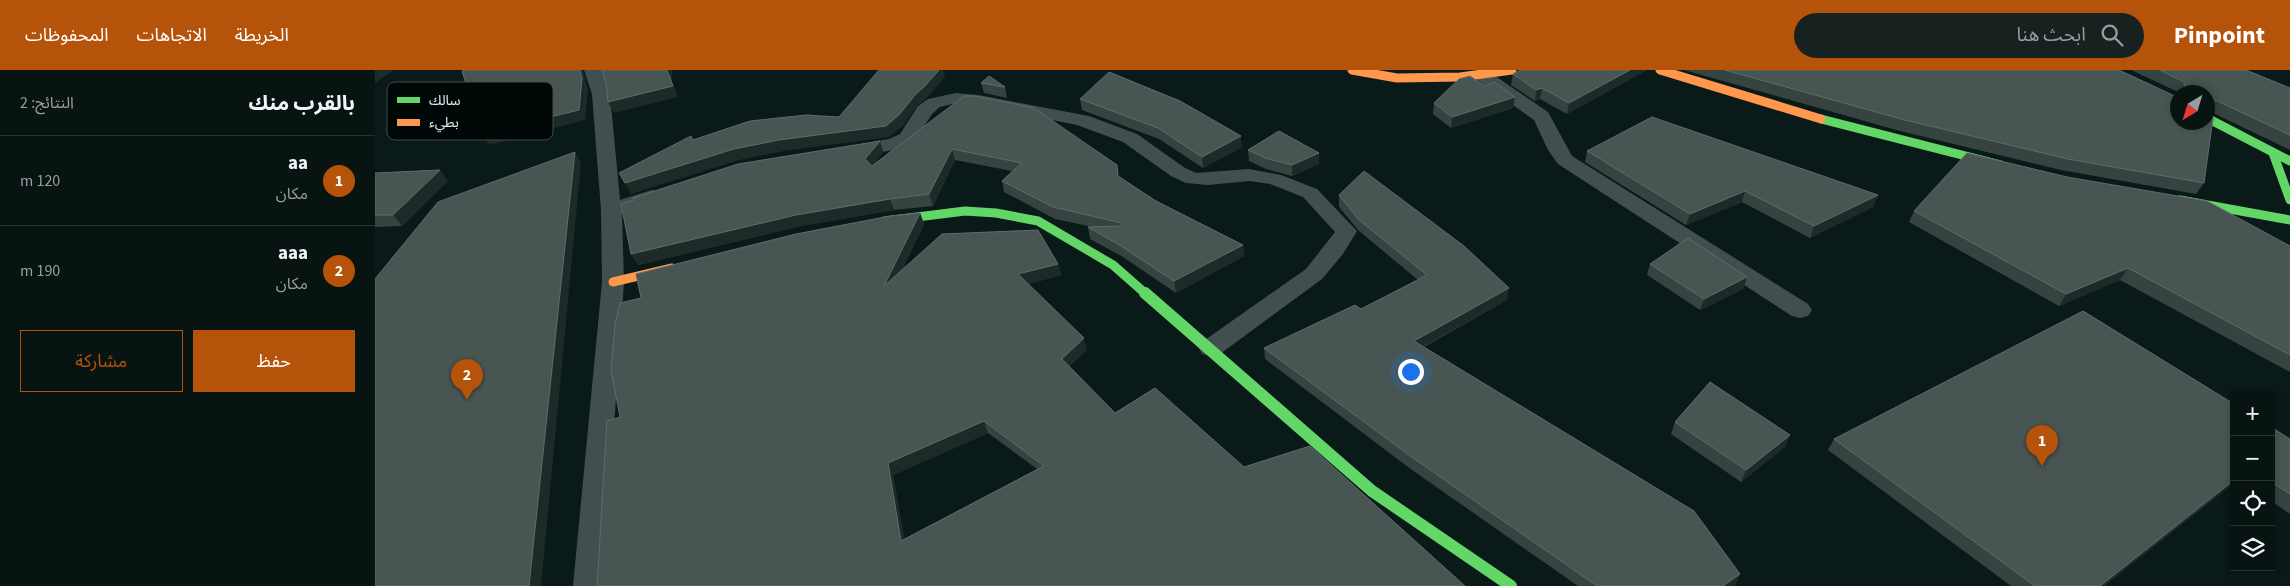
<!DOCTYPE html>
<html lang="ar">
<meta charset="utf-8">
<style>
:root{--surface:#081412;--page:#162120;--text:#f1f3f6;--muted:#989e9f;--line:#293332;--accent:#b45309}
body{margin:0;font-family:"Source Sans 3","Noto Sans Arabic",sans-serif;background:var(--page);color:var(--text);direction:rtl}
.controls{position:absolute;right:15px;bottom:15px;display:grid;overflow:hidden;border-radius:0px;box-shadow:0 2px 8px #0003}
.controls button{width:45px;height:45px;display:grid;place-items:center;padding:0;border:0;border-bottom:1px solid var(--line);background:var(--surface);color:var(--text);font:25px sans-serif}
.compass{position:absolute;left:1795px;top:15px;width:45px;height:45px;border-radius:50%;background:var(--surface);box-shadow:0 2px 8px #0003;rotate:218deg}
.you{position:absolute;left:1035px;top:301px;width:18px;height:18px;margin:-12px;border:4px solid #fff;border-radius:50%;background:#1a73e8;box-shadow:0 0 0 8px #1a73e833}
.badge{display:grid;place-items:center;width:32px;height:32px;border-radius:50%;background:var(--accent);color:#fff;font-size:16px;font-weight:700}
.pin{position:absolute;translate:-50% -41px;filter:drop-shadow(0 1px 2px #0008)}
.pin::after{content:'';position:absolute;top:26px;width:18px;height:15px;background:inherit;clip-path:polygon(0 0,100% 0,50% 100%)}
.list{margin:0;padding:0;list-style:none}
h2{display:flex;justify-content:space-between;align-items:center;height:65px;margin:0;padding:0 20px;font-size:21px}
h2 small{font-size:16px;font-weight:400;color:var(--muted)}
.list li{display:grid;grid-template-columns:32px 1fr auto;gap:15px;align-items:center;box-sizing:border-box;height:90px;padding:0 20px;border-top:1px solid var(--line)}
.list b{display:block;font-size:19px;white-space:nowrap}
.list p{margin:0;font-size:16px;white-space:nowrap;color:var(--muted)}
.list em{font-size:16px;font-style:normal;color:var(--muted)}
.actions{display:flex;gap:10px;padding:15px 20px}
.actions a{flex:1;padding:11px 0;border:1px solid var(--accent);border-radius:0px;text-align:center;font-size:18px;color:var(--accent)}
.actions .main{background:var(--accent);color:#fff}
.icon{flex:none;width:28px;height:28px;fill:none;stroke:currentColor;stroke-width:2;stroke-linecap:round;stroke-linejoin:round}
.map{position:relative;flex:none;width:1915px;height:516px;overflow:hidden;direction:ltr}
header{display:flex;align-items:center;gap:30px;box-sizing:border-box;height:70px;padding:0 25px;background:var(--accent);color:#fff}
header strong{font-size:24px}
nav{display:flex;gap:28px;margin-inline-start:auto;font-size:18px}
.search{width:350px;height:45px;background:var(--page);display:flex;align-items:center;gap:12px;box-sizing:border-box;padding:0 18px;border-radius:28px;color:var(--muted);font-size:19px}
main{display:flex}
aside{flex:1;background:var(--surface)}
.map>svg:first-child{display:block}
</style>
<header>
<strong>Pinpoint</strong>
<div class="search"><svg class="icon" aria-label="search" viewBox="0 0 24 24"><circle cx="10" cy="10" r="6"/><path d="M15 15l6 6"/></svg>ابحث هنا</div>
<nav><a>الخريطة</a><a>الاتجاهات</a><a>المحفوظات</a></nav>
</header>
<main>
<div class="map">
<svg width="1915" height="516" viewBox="0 0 1915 516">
<rect width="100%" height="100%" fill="#0a1a18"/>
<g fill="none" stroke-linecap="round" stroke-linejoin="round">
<g fill="#41504e" fill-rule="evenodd">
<polygon points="209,0 227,0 235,24 245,130 277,120 284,122 287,126 284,130 247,143 249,212 228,516 198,516 227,212 226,140 217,24"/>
<polygon points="1108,0 1113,1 1173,42 1197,86 1433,234 1437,240 1433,246 1425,248 1417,246 1183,94 1173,80 1159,50 1101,9 1098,5 1101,1"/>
<polygon points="581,23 603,25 714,46 762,64 810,98 821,103 874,99 906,105 942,119 982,161 968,184 947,209 845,284 836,286 827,284 824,278 827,272 931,199 960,162 928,127 895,114 874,111 833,115 811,113 796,106 748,72 702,55 603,35 581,33 565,37 557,44 539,72 519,80 475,87 468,85 465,81 468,77 514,69 525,64 543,36 553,29"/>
</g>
<g stroke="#63d668" stroke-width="9">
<polyline points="1832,48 1915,91"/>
<polyline points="1446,49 1626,95"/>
<polyline points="1898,83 1915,130"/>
<polyline points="1805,130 1915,150"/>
<polyline points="510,151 590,141 621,143 663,151 738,195 771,224"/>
</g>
<polyline stroke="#63d668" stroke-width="12" points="770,223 997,421 1136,516"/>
<g stroke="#ff974d" stroke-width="9">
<polyline points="977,0 1022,8 1085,7 1137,0"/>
<polyline points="1285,0 1446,49"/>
<polyline points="238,212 297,198"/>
</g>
</g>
<g fill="#364340" fill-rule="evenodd">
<polygon points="1272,0 1192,44 1165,29 1160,31 1136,15 1138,4"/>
<polygon points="1309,0 1744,0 1802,52 1832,22 1803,22 1756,0 1871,0 1915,18 1915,80 1836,42 1834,45 1829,113 1821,124 1686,100 1525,61"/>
<polygon points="606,13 630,17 632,28 609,23"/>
<polygon points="1110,16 1140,27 1138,38 1076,58 1058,44 1059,33"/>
<polygon points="589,26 744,107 781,131 868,175 869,186 801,223 748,187 715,169 713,157 718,157 680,149 629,122 627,111 637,101 580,90 558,136 519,140 426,156 263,195 256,184 505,71 508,82 499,94"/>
<polygon points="705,29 867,77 828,98 784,69 707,40"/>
<polygon points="873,80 944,94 917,106 891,99 874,91"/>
<polygon points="1212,81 1503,125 1498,137 1435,168 1367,132 1311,155 1210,92"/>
<polygon points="0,103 73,111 27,156 0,157"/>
<polygon points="964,125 1132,230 1049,277 1365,504 1360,515 1203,516 1037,400 890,289 889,278 986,239 1043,210 984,161 964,137"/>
<polygon points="1539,141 1915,176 1915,302 1745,210 1684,236 1534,152"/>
<path d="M 545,143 L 549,154 L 527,200 L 683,194 L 686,205 L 653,214 L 712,280 L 694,296 L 740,343 L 869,397 L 1090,516 L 222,516 L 245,347 L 266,228 ZM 613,363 L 662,399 L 529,469 L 518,405 Z"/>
<polygon points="1275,194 1372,207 1368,219 1325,240 1272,205"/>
<polygon points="1300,352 1410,377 1366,412 1296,364"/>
<polygon points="1896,357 1915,369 1915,444 1896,431"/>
<polygon points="1459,369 1859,413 1729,516 1636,516 1453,380"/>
</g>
<g fill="#1d2b28">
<polygon points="0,0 19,0 0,13"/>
<polygon points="205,0 208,0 213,19 210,50 114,75 107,64"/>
<polygon points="292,0 297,0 297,11 303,27 239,43 233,32"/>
<polygon points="564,0 568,0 570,7 553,27 543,35 528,56 514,67 409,81 364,90 256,124 250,113 359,79 540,25"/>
<polygon points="1255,0 1272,0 1192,44 1194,33"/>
<polygon points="1167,18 1165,29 1160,31 1161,20"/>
<polygon points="1140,27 1138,38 1076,58 1077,47"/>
<polygon points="1837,39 1832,47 1832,41"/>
<polygon points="866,66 867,77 828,98 827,87"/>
<polygon points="505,71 508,82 494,100 490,89"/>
<polygon points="577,79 580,90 558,136 554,124"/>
<polygon points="200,82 206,93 166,516 154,516"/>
<polygon points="944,83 944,94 917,106 917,95"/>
<polygon points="65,100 73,111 27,156 18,145"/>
<polygon points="1370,121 1367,132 1311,155 1315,144"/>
<polygon points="1503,125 1498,137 1435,168 1439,156"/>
<polygon points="515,129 519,140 426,156 263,195 256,184 421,145"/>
<polygon points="545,143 549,154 514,227 509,216"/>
<polygon points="868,175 869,186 801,223 799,211"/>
<polygon points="683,194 686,205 646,216 643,204"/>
<polygon points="1753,198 1745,210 1684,236 1691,224"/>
<polygon points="1372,207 1368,219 1325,240 1329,229"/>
<polygon points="1134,218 1132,230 1038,282 1039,271"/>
<polygon points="709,268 712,280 689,300 687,289"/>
<polygon points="609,351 613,363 518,405 532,482 526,471 513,393"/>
<polygon points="1415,365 1410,377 1366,412 1371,400"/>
<polygon points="1859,410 1859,413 1729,516 1725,516"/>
<polygon points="1365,504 1359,516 1348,516"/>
</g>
<g fill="#485552" stroke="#5e6d6a" fill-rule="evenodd">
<polygon points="89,0 205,0 207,8 204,40 107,64 87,1"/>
<polygon points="227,0 292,0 298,16 233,32 231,13"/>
<polygon points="504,0 564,0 550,16 540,25 524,45 511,56 404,70 359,79 250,113 244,103 316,66 318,70 375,51 431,45 464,47"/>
<polygon points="1146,0 1255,0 1194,33 1167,18 1161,20 1138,4"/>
<polygon points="1350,0 1744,0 1802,27 1802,52 1832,52 1832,44 1838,48 1829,113 1693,89 1530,50"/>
<polygon points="1785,0 1871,0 1915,18 1915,65 1840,30 1837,31 1837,39 1832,41 1832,22 1810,22 1809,12"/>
<polygon points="734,2 805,31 866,66 827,87 783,58 705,29"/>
<polygon points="614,6 630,17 606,13"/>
<polygon points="1095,6 1110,16 1119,12 1140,27 1077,47 1059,33 1084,9"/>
<polygon points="589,26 600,26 659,38 742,95 743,106 781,131 868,175 799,211 746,176 713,157 747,156 747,153 678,137 627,111 647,93 577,79 554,124 515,129 421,145 256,184 246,134 259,130 258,128 363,94 505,71 490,89 497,96"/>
<polygon points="1277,47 1503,125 1439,156 1370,121 1315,144 1212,81"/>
<polygon points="904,61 944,83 917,95 890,88 873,80"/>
<polygon points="200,82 154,516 0,516 0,209 63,132"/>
<polygon points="1592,83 1692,107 1832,131 1915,176 1915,285 1753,198 1691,224 1539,141"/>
<polygon points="65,100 18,145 0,145 0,103"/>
<polygon points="989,101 1089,176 1134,218 1039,271 1319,441 1365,504 1348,516 1222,516 1038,388 889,278 980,235 986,239 1052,205 984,150 964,125"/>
<path d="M 545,143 L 509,216 L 567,164 L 663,160 L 683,194 L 643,204 L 709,268 L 687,289 L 740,343 L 780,318 L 869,397 L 935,376 L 1090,516 L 222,516 L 232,351 L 245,347 L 236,300 L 240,254 L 245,233 L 266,228 L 261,204 L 421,164 L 515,146 ZM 609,351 L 669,396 L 526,471 L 513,393 Z"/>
<polygon points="1313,168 1372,207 1329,229 1275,194"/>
<polygon points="1708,241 1859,334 1859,410 1725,516 1660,516 1459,369"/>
<polygon points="1335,312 1415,365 1371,400 1300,352"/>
<polygon points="1896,357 1915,369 1915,424 1896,412"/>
</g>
<rect x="12" y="12" width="166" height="58" rx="8" fill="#000807" stroke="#414d4b" stroke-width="1"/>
<rect x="22" y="27" width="23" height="6" fill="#63d668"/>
<rect x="22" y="49" width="23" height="7" fill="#ff974d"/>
<g font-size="14" fill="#d9eeeb">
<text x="54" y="35">سالك</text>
<text x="54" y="57">بطيء</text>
</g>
</svg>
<div class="controls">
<button>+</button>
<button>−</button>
<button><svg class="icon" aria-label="locate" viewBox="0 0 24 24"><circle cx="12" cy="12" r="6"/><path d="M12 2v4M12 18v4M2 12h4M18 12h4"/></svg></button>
<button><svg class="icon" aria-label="layers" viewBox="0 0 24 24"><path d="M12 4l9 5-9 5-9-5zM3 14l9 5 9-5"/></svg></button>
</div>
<svg class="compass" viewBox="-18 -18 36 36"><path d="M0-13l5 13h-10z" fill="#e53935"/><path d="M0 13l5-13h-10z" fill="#989e9f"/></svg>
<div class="you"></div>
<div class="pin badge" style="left:1667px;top:396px">1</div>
<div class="pin badge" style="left:92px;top:330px">2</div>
</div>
<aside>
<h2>بالقرب منك<small>النتائج: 2</small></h2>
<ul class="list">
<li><span class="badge">1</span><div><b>aa</b><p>مكان</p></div><em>120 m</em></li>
<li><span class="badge">2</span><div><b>aaa</b><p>مكان</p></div><em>190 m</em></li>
</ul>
<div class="actions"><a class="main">حفظ</a><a>مشاركة</a></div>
</aside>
</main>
